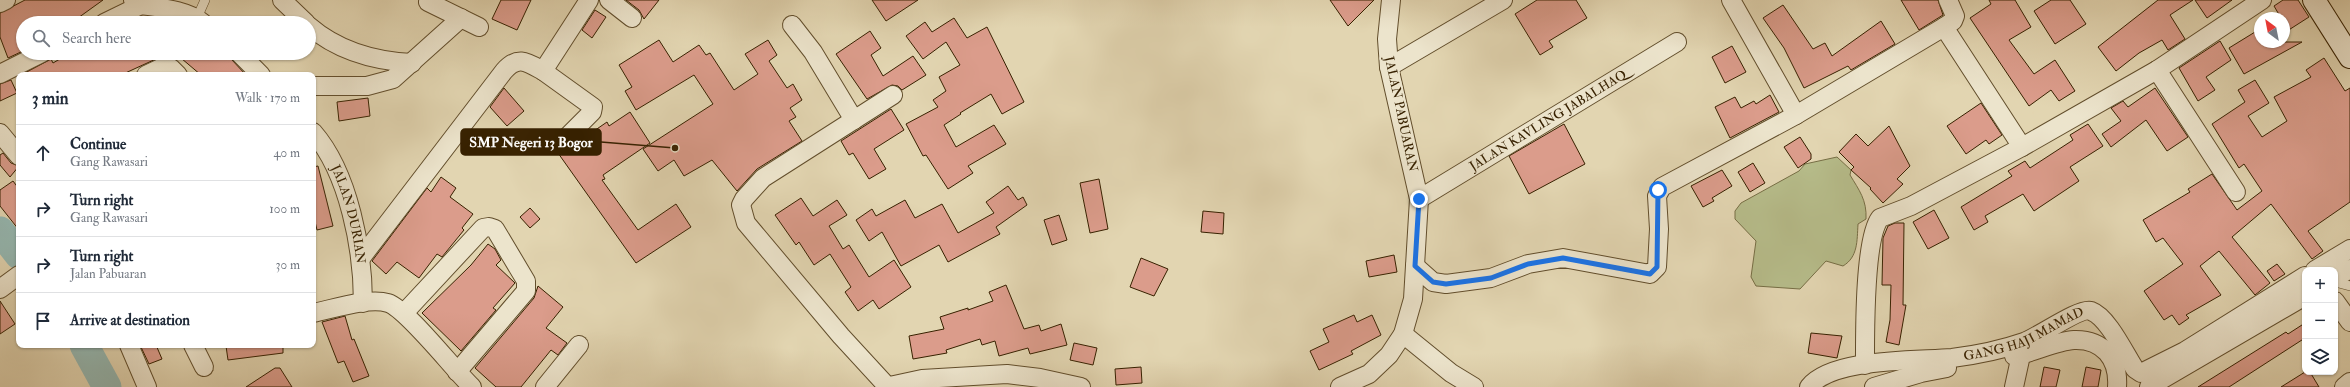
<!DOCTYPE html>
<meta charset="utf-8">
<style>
:root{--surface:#fff;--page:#f6f6f7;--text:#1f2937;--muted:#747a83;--line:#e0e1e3}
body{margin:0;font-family:"IM FELL Double Pica",serif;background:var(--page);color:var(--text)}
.controls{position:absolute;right:12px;bottom:12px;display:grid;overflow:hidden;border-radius:8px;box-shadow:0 1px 3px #0004}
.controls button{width:36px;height:36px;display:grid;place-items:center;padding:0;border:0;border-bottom:1px solid var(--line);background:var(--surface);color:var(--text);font:20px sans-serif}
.compass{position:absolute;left:2254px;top:12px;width:36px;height:36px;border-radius:50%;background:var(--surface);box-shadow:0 1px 3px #0004;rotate:328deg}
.stop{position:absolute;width:12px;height:12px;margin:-9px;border:3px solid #1a73e8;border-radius:50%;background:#fff}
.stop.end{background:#1a73e8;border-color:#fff;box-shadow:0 1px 4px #0008}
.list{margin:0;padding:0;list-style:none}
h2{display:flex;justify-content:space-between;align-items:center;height:52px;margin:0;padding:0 16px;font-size:17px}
h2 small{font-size:13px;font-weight:400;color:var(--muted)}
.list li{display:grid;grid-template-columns:26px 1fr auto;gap:12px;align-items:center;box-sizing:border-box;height:56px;padding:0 16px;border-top:1px solid var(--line)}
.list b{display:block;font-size:15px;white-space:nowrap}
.list p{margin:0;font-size:13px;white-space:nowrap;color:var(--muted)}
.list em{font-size:13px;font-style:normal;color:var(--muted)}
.icon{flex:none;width:22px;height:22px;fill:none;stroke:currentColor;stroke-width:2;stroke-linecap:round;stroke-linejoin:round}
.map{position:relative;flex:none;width:2350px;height:387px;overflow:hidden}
.search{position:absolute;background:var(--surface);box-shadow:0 1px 3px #0004;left:16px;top:16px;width:300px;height:44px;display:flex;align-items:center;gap:10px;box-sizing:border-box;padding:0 14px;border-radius:22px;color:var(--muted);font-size:15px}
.panel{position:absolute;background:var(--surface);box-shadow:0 1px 3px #0004;left:16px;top:72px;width:300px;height:276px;border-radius:8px}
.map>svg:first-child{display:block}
</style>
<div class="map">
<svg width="2350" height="387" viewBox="0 0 2350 387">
<rect width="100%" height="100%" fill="#e2d5b1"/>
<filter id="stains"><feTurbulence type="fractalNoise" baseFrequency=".005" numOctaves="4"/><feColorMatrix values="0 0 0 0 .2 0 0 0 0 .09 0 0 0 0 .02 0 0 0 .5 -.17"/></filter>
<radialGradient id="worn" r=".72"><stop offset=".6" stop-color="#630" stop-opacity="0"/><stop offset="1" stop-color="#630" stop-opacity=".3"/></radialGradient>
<path fill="#b6bc8a" stroke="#766e45" d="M 1837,157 L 1851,170 L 1850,175 C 1859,190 1867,200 1866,219 L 1858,224 C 1857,241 1858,257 1843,266 L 1826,261 L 1800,289 L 1756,286 L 1751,277 L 1756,241 L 1735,219 L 1735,211 L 1741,203 L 1799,171 L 1805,164 Z"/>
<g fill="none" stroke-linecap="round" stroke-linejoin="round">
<g stroke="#95b8b2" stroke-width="29">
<polyline points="0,231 19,255"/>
<polyline points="84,345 107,387"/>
</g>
</g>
<g fill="#db9c8b" stroke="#372100">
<polygon points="25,0 103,0 71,23 23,23 23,51 8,58 0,37 0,13"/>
<polygon points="501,0 531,0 517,30 492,19"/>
<polygon points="626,0 659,0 644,19 639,10"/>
<polygon points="872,0 918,0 886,21"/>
<polygon points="1330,0 1374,0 1348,26"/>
<polygon points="1537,0 1576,0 1587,18 1549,41 1553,47 1540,55 1515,14"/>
<polygon points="1901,0 1938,0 1943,15 1919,30"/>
<polygon points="1989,0 2015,0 2031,27 2009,40 2034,74 2055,60 2075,91 2059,101 2051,90 2029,106 1970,18 1991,4"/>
<polygon points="2051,0 2070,0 2086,24 2055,44 2034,11"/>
<polygon points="2158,0 2193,0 2170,15 2185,39 2168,50 2162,40 2139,53 2116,71 2098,47"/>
<polygon points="2195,0 2232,0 2207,18"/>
<polygon points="2283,0 2298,0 2309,17 2284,33 2284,18 2281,18 2274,6"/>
<polygon points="1783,5 1813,49 1825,43 1832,56 1881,21 1895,44 1851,70 1848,66 1804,88 1784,48 1763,18"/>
<polygon points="595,10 606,17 592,38 582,30"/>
<polygon points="954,18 967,38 987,27 1024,102 1002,114 991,94 960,113 961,114 944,125 956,147 994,125 1006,144 968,166 973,173 948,189 926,155 923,156 906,124 938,107 933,100 946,91 939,77 960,65 946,42 923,59 906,36 925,22 932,32"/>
<polygon points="870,31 881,48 871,55 883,76 913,56 926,75 902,90 898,86 892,85 867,99 836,54"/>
<polygon points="2255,32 2260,42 2302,42 2244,74 2229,48"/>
<polygon points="659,40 673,62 699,45 706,55 710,53 734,90 758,74 745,54 768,40 777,55 769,61 787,88 793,84 802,100 790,108 796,117 789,121 802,141 757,169 737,191 712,160 684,176 674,160 658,171 643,149 713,104 694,75 636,110 625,91 632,87 619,65"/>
<polygon points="2220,41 2231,60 2206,77 2215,90 2198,101 2179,68"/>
<polygon points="1732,46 1746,72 1725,83 1712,57"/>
<polygon points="70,53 169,53 121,75 21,75 51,59 53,63"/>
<polygon points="175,53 229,53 232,60 246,75 201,75"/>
<polygon points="2324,58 2345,91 2350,88 2350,202 2308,231 2323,251 2312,259 2271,204 2232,237 2270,283 2255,295 2219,251 2200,266 2221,295 2186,315 2189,318 2179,325 2172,315 2164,320 2144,291 2183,264 2163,238 2156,242 2143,220 2190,192 2188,189 2212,174 2237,210 2262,191 2244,164 2239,168 2212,124 2245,102 2238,90 2255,80 2269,103 2248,116 2262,137 2287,121 2274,97 2311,77 2306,70"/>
<polygon points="11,80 17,93 0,101 0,84"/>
<polygon points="504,88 524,111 507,126 490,107"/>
<polygon points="2155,88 2188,137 2167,151 2146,120 2111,147 2102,134 2121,121 2111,108 2123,101 2128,107"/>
<polygon points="1770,95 1779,112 1730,138 1715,107 1735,97 1741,108 1754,101 1756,104"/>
<polygon points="368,98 370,116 339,121 337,102"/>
<polygon points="1981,103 2002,135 1989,144 1986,140 1966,154 1947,126"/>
<polygon points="891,109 904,130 874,149 886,169 869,179 853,153 849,155 841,141"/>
<polygon points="630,112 650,143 603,175 605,179 602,180 638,230 676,204 691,227 636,263 558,153 575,144 607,122 609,126"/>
<polygon points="1564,124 1585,164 1529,194 1509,156"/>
<polygon points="2088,124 2103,146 2070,167 2079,181 2034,211 2023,194 1985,216 1988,222 1974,230 1961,207 2012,176 2008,171 2025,161 2030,168 2073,140 2070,135"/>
<polygon points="1889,126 1910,166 1897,179 1903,184 1883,203 1870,189 1871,188 1851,170 1854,167 1839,152 1856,134 1868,146"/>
<polygon points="1800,137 1811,154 1811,159 1798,168 1784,147"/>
<polygon points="3,153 11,163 19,166 10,177 0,165 0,155"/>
<polygon points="1753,163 1765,183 1750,192 1738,172"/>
<polygon points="318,166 333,226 317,230 313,213 313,167"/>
<polygon points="1722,170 1732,186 1712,198 1714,201 1703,207 1691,186"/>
<polygon points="441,177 456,188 450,197 473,214 462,228 464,230 442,257 437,254 419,278 397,262 386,274 372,261 427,188 431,192"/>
<polygon points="1099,179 1108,229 1090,233 1080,183"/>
<polygon points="13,181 19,189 19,230 0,206 0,190"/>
<polygon points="1008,186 1018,200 1023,197 1027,205 996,227 1000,234 948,262 939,245 901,266 882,232 869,241 856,220 872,209 876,216 905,200 915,218 942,204 958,233 994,213 986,202"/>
<polygon points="801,198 813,216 837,200 847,215 829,226 843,249 849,245 869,277 894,260 911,287 879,309 873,300 858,311 845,292 851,287 830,254 814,265 799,242 796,245 775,215"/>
<polygon points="530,208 540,219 530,228 520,217"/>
<polygon points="1934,210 1949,238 1928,249 1913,222"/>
<polygon points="1203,211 1224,213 1223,234 1201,232"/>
<polygon points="1059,215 1067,240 1052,245 1044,220"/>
<polygon points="1895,223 1904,223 1903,305 1906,305 1899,345 1886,342 1890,320 1891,285 1882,285 1883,238 1888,226"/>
<polygon points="488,244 495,249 501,260 496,265 515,283 493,308 496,310 461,351 422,313 471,265"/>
<polygon points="1394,255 1397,272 1369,277 1366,261"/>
<polygon points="1141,258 1168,269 1154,296 1130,287"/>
<polygon points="2277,264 2285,274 2274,281 2267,271"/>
<polygon points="1006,285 1024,329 1039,325 1041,331 1061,324 1067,345 1030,354 1028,348 999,356 995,341 982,345 980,339 946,350 947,353 913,359 909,336 944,329 940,317 968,308 968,310 993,301 989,292"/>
<polygon points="538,286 563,307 546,328 567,343 558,355 551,350 521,387 496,387 475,368 534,298"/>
<polygon points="0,301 15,324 0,334"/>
<polygon points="1354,315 1357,322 1372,315 1381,335 1351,351 1353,354 1319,370 1310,351 1329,342 1323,329"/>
<polygon points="345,316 352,340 354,339 369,376 353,382 344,361 338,363 322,322"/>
<polygon points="2305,323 2305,338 2229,387 2198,387 2286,332 2288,334"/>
<polygon points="1811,333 1842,336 1837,358 1808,353"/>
<polygon points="1074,343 1097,348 1093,365 1070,360"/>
<polygon points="140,345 156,345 162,359 149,364"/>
<polygon points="234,345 283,345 283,353 228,360 226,346"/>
<polygon points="1141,367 1142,383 1116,385 1115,369"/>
<polygon points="2044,367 2060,370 2056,387 2040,387"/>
<polygon points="2086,367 2101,370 2098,387 2082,387"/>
<polygon points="275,368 280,368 292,387 246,387"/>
<polygon points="2305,372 2310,372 2319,387 2281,387"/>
</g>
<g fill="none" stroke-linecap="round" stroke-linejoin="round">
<g stroke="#624e2c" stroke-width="10">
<g id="lane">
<polyline points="197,18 205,0"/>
<polyline points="2335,282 2350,286"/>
</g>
</g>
<g stroke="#624e2c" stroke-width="20">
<g id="street">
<polyline points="282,0 306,23"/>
<polyline points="609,0 632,18"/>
<polyline points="1731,0 1796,115"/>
<polyline points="428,2 479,27"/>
<polyline points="0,3 6,0"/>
<path d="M 141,5 C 161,8 187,10 203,23"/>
<polyline points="104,23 141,5 133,0"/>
<polyline points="792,25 813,52 854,120"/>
<path d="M 309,26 C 338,51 374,61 412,63"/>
<polyline points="1944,27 1953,21 1955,16 1948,0"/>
<polyline points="239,53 261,75"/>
<polyline points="1389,67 1503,0"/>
<polyline points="2157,70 2236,192"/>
<polyline points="543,71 593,107 592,112 568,136"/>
<polyline points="0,74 42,53"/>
<polyline points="146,75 165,66 171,68 178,75"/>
<polyline points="313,86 367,86 393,79 461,18"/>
<path id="s1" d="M 313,132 C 349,173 363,250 363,303"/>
<polyline points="0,133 19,156"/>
<path id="s2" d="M 1419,199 L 1677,42"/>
<path d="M 361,258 L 504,71 C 518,55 527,62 543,71 L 589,0"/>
<polyline points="1415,266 1433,282 1446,284 1491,278 1528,264 1563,258 1650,274 1657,267 1659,229 1657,196 1662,187 1796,115 1944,27 2022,147"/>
<polyline points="2315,270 2350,249"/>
<polyline points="2335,278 2350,269"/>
<polyline points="0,289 19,275"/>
<polyline points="2335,301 2350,322"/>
<path d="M 313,313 C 333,309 369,297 388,303 C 407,309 454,370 472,387"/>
<polyline points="404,313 483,228 489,227 495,229 526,281 526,291 457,372"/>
<polyline points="1403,334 1451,373 1474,387"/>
<polyline points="129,345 147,387"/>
<polyline points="193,345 204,367"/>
<path d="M 2014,356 C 2033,353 2056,341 2074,340 C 2103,339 2119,359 2117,387"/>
<path d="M 1865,365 C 1865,336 1864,239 1880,218 L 1911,206 L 2022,147 L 2157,70 L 2262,0"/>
<polyline points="887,386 841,336 746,223 741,205 744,199 763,178 893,95"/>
<polyline points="545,387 579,345"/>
<polyline points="885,387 922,379 1007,374 1040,378 1081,387"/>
<polyline points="1340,387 1369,374 1389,355 1403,334 1413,299 1419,199 1389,67 1387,39 1391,0"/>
<path id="s3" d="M 1809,387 C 1832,358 1916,361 1952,358 C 1976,355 2001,350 2024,342 C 2038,337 2080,307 2091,311 C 2108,317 2125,354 2135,369 L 2141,373 L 2185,351 L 2305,276"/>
<polyline points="1874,387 1921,373 1947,368"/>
<polyline points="2014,387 2021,355"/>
<polyline points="2149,387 2305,296"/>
<polyline points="2344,387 2350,382"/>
</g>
</g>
<g stroke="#372100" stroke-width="24">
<polyline id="secondary" points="2314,0 2350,57"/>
</g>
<use href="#lane" stroke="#ece4cc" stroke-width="9"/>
<use href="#street" stroke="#ece4cc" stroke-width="18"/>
<use href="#secondary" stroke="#ece4cc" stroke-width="22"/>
</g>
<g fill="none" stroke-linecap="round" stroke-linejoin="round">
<polyline stroke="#1a73e8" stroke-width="5" points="1419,199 1415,266 1433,282 1446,284 1491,278 1528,264 1563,258 1650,274 1657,267 1658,190"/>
</g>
<g text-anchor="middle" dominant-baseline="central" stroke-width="3.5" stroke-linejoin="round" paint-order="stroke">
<g font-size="13" fill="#372100" stroke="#ece4cc">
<text transform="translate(1401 114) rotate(78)">JALAN PABUARAN</text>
<text stroke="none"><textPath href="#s2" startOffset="151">JALAN KAVLING JABALHAQ</textPath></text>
<text stroke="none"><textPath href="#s1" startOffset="91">JALAN DURIAN</textPath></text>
<text stroke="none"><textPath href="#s3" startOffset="225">GANG HAJI MAMAD</textPath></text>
</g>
</g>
<path fill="none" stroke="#372100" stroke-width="1.5" d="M675 148L601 142"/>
<circle fill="#372100" stroke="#ece4cc" stroke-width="1.5" cx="675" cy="148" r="4"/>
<rect fill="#372100" stroke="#372100" stroke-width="1.5" x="461" y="129" width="140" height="26" rx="4"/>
<g font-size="14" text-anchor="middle" font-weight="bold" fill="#fff">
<text x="531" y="147">SMP Negeri 13 Bogor</text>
</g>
<rect width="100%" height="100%" filter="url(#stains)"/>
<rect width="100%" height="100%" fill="url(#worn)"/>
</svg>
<div class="controls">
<button>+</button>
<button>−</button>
<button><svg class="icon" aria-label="layers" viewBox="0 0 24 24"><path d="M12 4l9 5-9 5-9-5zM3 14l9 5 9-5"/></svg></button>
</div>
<svg class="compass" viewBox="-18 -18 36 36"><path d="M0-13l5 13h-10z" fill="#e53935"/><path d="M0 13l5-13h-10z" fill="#747a83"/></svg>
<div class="stop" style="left:1658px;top:190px"></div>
<div class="stop end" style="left:1419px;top:199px"></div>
<div class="search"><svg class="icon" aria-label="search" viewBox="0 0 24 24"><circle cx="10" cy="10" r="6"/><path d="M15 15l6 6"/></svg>Search here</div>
<section class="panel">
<h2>3 min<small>Walk · 170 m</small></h2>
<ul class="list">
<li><svg class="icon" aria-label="ahead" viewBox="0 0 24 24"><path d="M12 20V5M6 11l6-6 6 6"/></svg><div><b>Continue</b><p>Gang Rawasari</p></div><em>40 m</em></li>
<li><svg class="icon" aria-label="right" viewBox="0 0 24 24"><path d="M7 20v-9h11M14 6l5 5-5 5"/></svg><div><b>Turn right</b><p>Gang Rawasari</p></div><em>100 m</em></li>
<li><svg class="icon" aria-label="right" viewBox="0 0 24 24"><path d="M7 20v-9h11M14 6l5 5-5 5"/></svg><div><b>Turn right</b><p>Jalan Pabuaran</p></div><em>30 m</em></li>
<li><svg class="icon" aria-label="arrive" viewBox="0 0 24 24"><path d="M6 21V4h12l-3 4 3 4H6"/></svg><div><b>Arrive at destination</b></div></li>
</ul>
</section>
</div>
